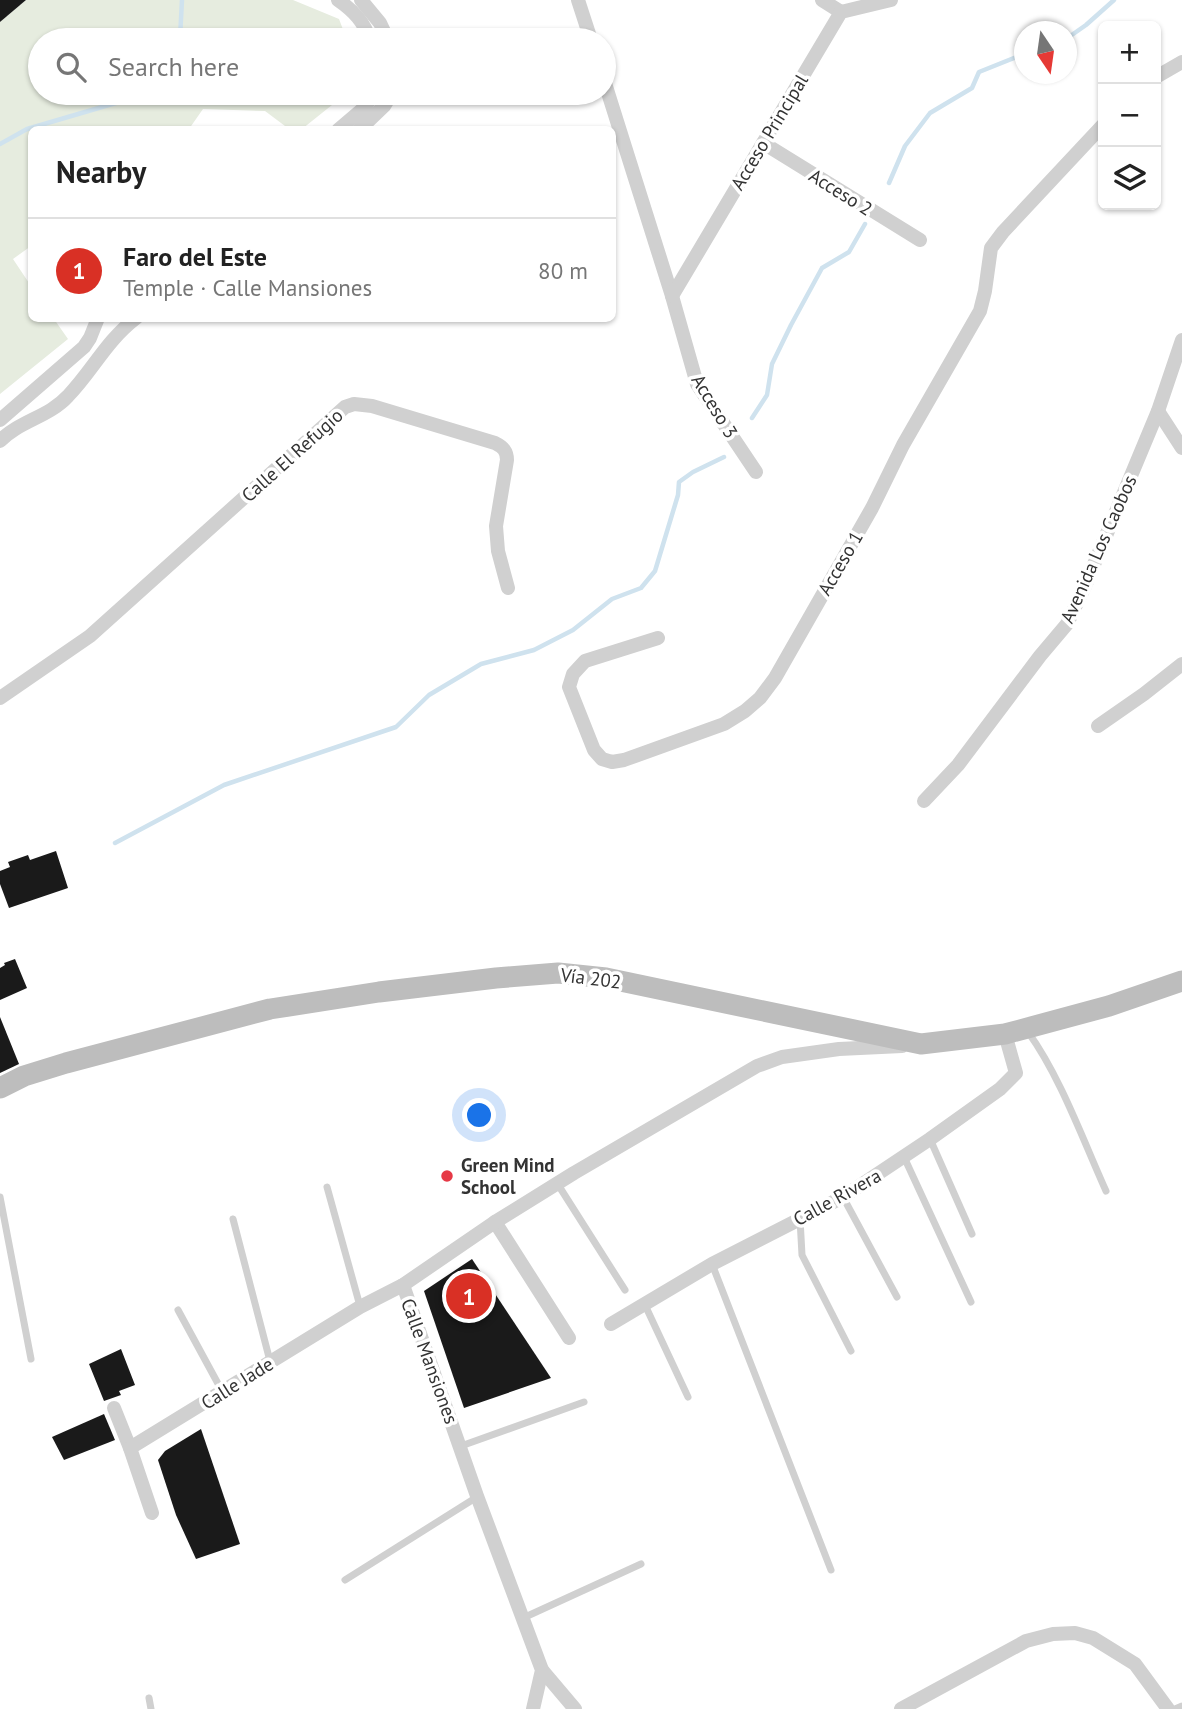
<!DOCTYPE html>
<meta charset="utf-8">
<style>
:root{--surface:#fff;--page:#f6f6f6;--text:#222;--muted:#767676;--line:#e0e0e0;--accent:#d93025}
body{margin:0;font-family:"PT Sans",sans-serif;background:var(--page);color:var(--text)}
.controls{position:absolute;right:21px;top:21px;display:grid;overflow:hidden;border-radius:10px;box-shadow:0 2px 5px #0004}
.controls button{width:63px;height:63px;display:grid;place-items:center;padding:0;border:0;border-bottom:2px solid var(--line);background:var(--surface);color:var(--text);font:35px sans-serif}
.compass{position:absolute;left:1014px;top:21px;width:63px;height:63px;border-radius:50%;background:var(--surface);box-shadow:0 2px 5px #0004;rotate:167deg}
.you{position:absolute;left:480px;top:1116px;width:24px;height:24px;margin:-18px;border:5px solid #fff;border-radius:50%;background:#1a73e8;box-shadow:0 0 0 10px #1a73e833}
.badge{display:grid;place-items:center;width:46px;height:46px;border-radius:50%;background:var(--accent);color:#fff;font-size:23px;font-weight:700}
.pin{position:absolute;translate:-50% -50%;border:4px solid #fff;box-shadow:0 2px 7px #0006}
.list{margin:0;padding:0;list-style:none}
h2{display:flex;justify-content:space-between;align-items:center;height:91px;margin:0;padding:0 28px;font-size:30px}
h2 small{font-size:23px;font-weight:400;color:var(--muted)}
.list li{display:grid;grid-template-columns:46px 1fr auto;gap:21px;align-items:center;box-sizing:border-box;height:105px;padding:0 28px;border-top:2px solid var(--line)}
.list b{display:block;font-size:26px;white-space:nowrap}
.list p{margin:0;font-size:23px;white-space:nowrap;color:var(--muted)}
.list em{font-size:23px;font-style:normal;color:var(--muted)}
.icon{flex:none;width:38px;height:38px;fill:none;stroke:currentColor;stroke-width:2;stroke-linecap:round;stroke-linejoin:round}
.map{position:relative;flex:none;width:1182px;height:1709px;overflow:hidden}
.search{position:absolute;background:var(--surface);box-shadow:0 2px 5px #0004;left:28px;top:28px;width:588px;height:77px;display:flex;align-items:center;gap:18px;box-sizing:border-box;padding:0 24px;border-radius:38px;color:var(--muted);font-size:26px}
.panel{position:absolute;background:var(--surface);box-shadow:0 2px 5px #0004;left:28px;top:126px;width:588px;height:196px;border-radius:10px}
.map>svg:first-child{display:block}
</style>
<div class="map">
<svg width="1182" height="1709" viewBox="0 0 1182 1709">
<rect width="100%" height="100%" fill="#fff"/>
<polygon fill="#e6ecdf" points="26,0 293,0 339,19 347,40 40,40 40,93 347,93 302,129 289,129 265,111 203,109 189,129 32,130 31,246 13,259 31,286 32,318 54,319 68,339 0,394 0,22"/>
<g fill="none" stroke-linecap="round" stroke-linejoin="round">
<g stroke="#cfe2ee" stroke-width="4.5">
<polyline points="1066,39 1086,25 1114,0"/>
<polyline points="179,40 180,38 182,0"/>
<polyline points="0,144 27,129 143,95 144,93"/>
<polyline points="889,183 905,146 930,113 972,88 979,72 1024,54"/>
<polyline points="752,418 767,395 772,364 791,325 822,268 849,252 865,224"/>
<polyline points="115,843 224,785 396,727 429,695 481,664 534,650 573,630 612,599 641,588 655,571 678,495 679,482 693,472 724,457"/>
</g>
</g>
<g fill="#1a1a1a">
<polygon points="0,0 26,0 0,22"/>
<polygon points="56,851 68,888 9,908 0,884 0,871 10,867 8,862 28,855 30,860"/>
<polygon points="15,959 27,988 0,1000 0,968 5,965 4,963"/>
<polygon points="0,1017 19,1064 0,1073"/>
<polygon points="472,1259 551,1378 464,1408 424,1291"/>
<polygon points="121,1349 135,1385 119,1391 121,1395 104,1401 89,1364"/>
<polygon points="104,1414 115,1440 64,1460 52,1437"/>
<polygon points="201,1429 240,1544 196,1559 176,1515 158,1460 165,1451"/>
</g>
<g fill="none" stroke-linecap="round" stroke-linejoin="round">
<g stroke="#d0d0d0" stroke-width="7">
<path d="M 1028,1032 C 1060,1076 1083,1140 1106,1191"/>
<polyline points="930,1139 972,1234"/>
<polyline points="904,1157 971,1302"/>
<polyline points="557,1183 625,1290"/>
<polyline points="327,1187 360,1306"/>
<polyline points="0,1197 31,1359"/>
<polyline points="843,1197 897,1297"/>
<polyline points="233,1219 270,1361"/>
<polyline points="800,1219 802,1255 851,1351"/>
<polyline points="712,1264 831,1570"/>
<polyline points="645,1305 688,1397"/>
<polyline points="178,1310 222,1391"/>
<polyline points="461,1446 584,1402"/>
<polyline points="345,1580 477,1497"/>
<polyline points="523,1618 641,1564"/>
<polyline points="149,1698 151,1709"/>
<polyline points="1175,1709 1182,1706"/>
</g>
<g stroke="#d0d0d0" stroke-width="14">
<path d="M 338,0 C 354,11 364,22 370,40"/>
<polyline points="361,0 380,23 388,40"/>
<polyline points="578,0 591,40"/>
<polyline points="822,0 841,12"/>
<polyline points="1156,77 1182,62"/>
<polyline points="604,80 672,296 697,384 756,472"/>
<polyline points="338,130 365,107 374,93"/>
<polyline points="359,130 384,106 392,93"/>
<polyline points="763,143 920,240"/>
<polyline points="672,296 841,12 891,0"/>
<polyline points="1158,411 1182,448"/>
<polyline points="0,420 84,347 90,338 98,318"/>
<path d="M 0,441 C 19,421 49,417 68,396 C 93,370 106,341 136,318"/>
<polyline points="658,638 585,661 573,674 569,687 594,750 602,759 612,762 624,760 724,724 745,711 760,698 775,678 872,508 903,445 980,311 985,291 991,248 1003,232 1103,125"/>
<path d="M 0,698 L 90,636 L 345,407 L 354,404 L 372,406 L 495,443 C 503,447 507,451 507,460 L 496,526 L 498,551 L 508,588"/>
<polyline points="1098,726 1144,694 1182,664"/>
<polyline points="924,801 958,765 1040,656 1067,624 1085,586 1158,411 1182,340"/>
<polyline points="495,1222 569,1338"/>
<polyline points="403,1285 477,1496 542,1670 533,1709"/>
<polyline points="611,1324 712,1264 843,1197 930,1139 1000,1089 1016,1073 1005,1034"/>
<polyline points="114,1408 130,1448"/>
<polyline points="152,1513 130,1448 360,1307 403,1285 495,1222 574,1173 757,1066 782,1057 839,1049 902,1046"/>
<polyline points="542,1670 575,1709"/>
<polyline points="901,1709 1026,1641 1053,1634 1075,1633 1093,1638 1135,1664 1168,1709"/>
</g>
<polyline stroke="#bdbdbd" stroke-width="21" points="0,1088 24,1076 66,1063 270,1009 379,992 496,978 558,973 606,978 921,1044 1005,1034 1109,1006 1182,981"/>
</g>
<circle fill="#e63946" stroke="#fff" stroke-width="2.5" cx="447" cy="1176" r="7"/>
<g text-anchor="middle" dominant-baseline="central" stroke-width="7" stroke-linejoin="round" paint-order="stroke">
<g font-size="19" fill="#333" stroke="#fff">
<text transform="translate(769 132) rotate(-59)">Acceso Principal</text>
<text transform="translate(841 192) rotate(32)">Acceso 2</text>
<text transform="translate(715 406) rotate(59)">Acceso 3</text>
<text transform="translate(292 455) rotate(-42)">Calle El Refugio</text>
<text transform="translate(1098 549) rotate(-66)">Avenida Los Caobos</text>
<text transform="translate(840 563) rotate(-60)">Acceso 1</text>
<text transform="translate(591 978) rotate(7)">Vía 202</text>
<text transform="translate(837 1197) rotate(-29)">Calle Rivera</text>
<text transform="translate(430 1361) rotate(70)">Calle Mansiones</text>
<text transform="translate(237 1383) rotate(-32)">Calle Jade</text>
</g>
<g font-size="19" font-weight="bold" fill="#333" stroke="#fff" text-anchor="start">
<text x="461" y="1165">Green Mind<tspan x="461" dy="22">School</tspan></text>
</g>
</g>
</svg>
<div class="controls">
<button>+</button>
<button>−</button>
<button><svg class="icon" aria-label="layers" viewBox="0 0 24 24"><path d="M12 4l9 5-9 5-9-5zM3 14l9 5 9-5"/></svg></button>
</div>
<svg class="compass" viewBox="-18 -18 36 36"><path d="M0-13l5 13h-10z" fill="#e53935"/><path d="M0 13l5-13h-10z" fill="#767676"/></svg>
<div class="you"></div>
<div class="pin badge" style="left:469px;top:1296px">1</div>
<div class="search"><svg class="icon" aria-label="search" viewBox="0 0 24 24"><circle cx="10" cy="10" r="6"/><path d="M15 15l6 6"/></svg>Search here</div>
<section class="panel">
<h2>Nearby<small></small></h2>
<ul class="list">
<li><span class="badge">1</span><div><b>Faro del Este</b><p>Temple · Calle Mansiones</p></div><em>80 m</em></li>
</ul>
</section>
</div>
